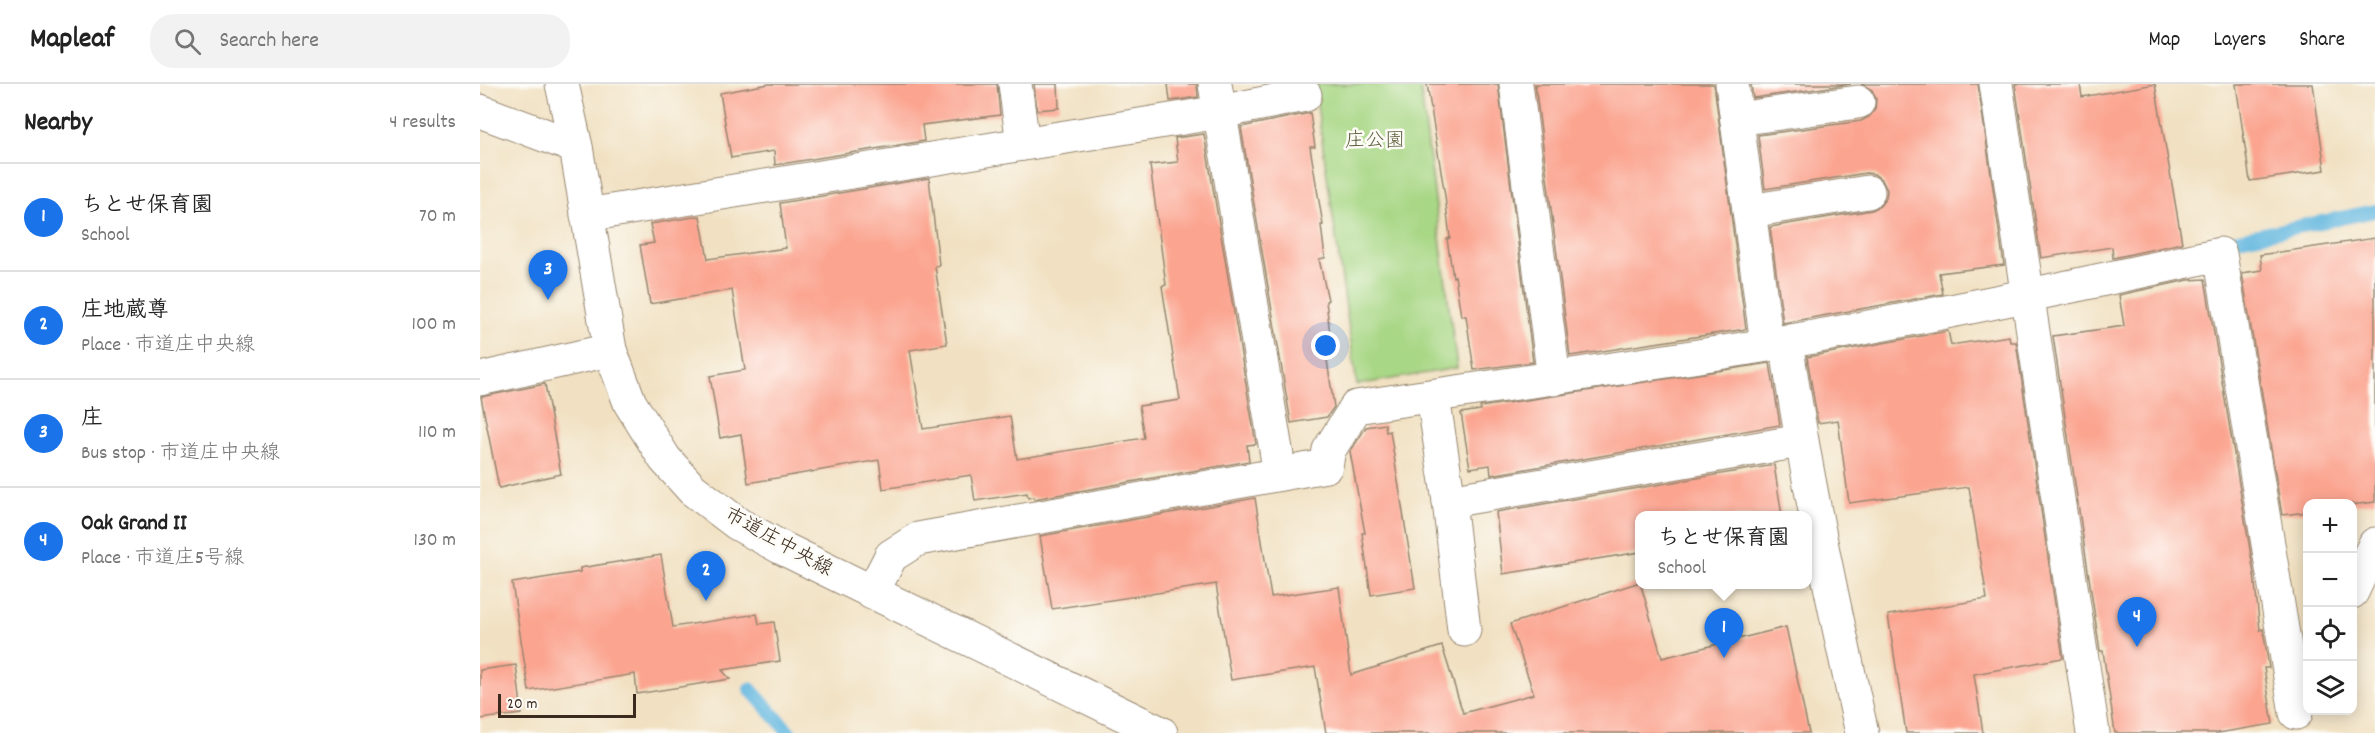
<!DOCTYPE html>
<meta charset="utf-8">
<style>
:root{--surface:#fff;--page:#f2f2f2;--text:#222;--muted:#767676;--line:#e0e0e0;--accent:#1a73e8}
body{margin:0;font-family:Dekko,"Klee One",sans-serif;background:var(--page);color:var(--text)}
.controls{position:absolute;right:18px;bottom:18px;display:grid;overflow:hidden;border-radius:12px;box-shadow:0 3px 15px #0003}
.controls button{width:54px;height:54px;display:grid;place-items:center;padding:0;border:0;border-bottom:2px solid var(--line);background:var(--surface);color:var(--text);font:30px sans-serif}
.scale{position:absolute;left:18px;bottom:15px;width:138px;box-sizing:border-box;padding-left:6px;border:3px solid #3b2a1e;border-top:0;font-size:16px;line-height:21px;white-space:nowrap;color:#3b2a1e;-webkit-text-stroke:4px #fdfcf7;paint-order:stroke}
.you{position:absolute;left:846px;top:262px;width:21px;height:21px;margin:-15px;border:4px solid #fff;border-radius:50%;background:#1a73e8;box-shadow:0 0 0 9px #1a73e833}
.badge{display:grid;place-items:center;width:39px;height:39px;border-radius:50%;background:var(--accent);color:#fff;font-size:20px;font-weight:700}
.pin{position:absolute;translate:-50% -50px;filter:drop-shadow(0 2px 3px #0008)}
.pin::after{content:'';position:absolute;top:32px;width:21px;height:18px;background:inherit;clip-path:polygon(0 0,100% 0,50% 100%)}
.popup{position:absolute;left:1155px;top:427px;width:177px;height:78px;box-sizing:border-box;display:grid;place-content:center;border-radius:12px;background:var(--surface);filter:drop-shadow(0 2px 4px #0005);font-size:20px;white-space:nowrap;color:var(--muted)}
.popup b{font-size:22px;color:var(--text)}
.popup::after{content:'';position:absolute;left:50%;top:100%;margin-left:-12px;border:12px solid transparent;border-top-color:var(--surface)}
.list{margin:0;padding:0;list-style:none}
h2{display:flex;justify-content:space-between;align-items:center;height:78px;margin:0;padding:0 24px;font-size:26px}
h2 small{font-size:20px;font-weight:400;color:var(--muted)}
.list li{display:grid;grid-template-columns:39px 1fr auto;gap:18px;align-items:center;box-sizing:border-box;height:108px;padding:0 24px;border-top:2px solid var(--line)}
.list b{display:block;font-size:22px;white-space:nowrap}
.list p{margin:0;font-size:20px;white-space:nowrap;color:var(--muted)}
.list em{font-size:20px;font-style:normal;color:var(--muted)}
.icon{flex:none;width:33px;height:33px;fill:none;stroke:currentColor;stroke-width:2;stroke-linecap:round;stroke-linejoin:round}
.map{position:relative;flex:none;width:1895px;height:649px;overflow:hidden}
header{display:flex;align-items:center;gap:36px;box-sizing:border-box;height:84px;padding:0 30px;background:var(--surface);border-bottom:2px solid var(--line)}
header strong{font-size:28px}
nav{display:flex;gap:33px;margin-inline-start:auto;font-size:21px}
.search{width:420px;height:54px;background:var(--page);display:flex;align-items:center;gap:15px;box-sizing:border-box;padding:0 21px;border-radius:24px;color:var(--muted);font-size:22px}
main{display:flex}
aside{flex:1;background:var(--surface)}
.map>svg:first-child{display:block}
</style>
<header>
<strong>Mapleaf</strong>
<div class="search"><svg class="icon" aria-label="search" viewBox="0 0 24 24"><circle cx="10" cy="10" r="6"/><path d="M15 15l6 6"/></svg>Search here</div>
<nav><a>Map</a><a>Layers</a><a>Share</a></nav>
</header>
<main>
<aside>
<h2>Nearby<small>4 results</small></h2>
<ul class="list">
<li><span class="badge">1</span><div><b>ちとせ保育園</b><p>School</p></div><em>70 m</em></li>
<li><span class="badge">2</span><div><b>庄地蔵尊</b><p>Place · 市道庄中央線</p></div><em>100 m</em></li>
<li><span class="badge">3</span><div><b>庄</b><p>Bus stop · 市道庄中央線</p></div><em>110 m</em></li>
<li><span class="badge">4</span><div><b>Oak Grand II</b><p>Place · 市道庄5号線</p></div><em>130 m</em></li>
</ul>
</aside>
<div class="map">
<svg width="1895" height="649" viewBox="0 0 1895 649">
<rect width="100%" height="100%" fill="#fdfcf7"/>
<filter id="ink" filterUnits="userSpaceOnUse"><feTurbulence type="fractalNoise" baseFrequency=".0167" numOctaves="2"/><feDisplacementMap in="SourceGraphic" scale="12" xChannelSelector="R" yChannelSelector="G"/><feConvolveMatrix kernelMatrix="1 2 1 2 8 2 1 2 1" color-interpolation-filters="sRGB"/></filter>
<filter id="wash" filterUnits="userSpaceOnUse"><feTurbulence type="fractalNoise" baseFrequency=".008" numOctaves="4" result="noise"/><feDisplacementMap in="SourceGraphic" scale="24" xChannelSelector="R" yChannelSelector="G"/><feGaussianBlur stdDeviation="1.35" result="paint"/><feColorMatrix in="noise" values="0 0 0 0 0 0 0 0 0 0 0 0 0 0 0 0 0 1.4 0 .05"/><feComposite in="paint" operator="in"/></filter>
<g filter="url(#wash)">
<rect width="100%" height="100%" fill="#f1e1c2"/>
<polygon fill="#a8d785" stroke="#728052" stroke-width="1.5" points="834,0 940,0 977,284 877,301"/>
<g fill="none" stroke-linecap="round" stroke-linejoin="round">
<g stroke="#63b7df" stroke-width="14">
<polyline points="1734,160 1895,127"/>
<polyline points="270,605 310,649"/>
</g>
</g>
<g id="blocks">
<g fill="#fba591">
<polygon points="289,0 517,0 520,31 442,41 444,57 295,81 294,67 251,74 240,9"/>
<polygon points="554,0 578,0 579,24 557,26"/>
<polygon points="688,0 717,0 718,13 690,17"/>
<polygon points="947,0 1018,0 1053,278 994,286 986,232 981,232 975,192 973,193 967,155 970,154 965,112"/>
<polygon points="1055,0 1234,0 1266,245 1090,272"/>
<polygon points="1271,0 1371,0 1273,14"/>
<polygon points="1381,0 1498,0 1524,181 1459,189 1463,210 1303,239 1290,143 1392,126 1400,122 1406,114 1407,106 1402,96 1394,90 1386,89 1285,105 1278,51 1381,37 1389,33 1395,26 1396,15 1392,6"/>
<polygon points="1535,0 1600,0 1602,13 1675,0 1702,159 1633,174 1632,163 1561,174"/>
<polygon points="1756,0 1833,0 1845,86 1770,97"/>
<polygon points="830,29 835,63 830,63 843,141 841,141 845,174 839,175 848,216 846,217 853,275 847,276 854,323 847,333 811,339 761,43"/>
<polygon points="724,50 776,360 767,361 769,377 554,415 554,413 548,414 547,409 495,417 491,391 403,405 399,376 268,399 261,350 240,354 230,292 265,286 252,206 170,220 160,161 174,159 170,140 220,132 228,175 306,164 300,119 449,94 459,181 455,182 467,260 430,266 443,345 530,332 537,375 664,354 659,322 700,316 682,202 686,201 670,81 698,78 695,54"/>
<polygon points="1895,154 1895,418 1872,421 1872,420 1827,420 1827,428 1802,431 1762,189 1782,186 1780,171"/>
<polygon points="1725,195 1774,490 1780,546 1783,545 1789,584 1784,584 1793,640 1738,649 1635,649 1623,567 1620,567 1573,252 1644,242 1639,211 1708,196"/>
<polygon points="1468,247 1471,261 1529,252 1530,258 1536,258 1583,574 1494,590 1503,649 1426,649 1408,531 1507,515 1489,403 1369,419 1358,336 1338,339 1327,273"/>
<polygon points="1290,279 1300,341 1011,391 1010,381 990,384 981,329 1001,326 1000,323"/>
<polygon points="65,300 81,390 19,404 1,313"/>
<polygon points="905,340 906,348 910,347 935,504 891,511 882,449 885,449 870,368 886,343"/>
<polygon points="1294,381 1302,432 1160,432 1160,468 1023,490 1016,428"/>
<polygon points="775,414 791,513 859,503 871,591 962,562 983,629 1054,610 1030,540 1160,498 1182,574 1306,543 1329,649 846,649 835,583 751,596 736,500 572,525 560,452"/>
<polygon points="181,471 193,543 277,530 279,540 294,538 300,577 242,586 250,595 157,610 155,590 49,607 32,499 100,488 100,484"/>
<polygon points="36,581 42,630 0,635 0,586"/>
</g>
</g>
</g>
<g filter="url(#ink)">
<use href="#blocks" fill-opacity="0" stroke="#968670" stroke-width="1.5"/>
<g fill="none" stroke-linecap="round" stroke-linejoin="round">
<g stroke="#968670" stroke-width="35">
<g id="street">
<polyline points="535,0 543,60"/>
<polyline points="735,0 800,390"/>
<polyline points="1036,0 1074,295"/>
<polyline points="1252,0 1287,260"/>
<polyline points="1516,0 1613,649"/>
<polyline points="0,27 96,63"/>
<polyline points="1257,35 1378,18"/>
<polyline points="1269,127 1388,108"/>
<polyline points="107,131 740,28 825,11"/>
<path d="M 1306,257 C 1325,389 1353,519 1382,649"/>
<polyline points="0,295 130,266"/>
<polyline points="953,313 969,417 1321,357"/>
<polyline points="969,417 984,546"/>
<polyline points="1872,508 1895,460"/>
<path d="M 392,509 L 411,472 L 438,455 L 846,382 L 849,366 L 876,323 C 1019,301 1163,282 1305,258 C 1451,233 1596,202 1740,170 L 1816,629"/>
</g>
</g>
<g stroke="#968670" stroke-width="35">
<polyline id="secondary" points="82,0 96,63 130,266 150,319 185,375 212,405 258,440 300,463 681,649"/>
</g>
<use href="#street" stroke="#fff" stroke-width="33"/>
<use href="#secondary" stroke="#fff" stroke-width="33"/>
</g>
</g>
<g text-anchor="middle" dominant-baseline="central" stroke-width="5" stroke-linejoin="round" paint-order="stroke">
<g font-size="20" fill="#5c5e3d" stroke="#fdfcf7">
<text x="895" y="58">庄公園</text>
</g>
<g font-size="20" fill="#3b2a1e" stroke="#fdfcf7">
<text transform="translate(298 459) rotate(29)">市道庄中央線</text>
</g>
</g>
</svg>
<div class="controls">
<button>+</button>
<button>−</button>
<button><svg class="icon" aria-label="locate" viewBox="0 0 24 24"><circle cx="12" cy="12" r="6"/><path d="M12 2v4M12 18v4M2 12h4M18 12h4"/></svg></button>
<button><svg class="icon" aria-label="layers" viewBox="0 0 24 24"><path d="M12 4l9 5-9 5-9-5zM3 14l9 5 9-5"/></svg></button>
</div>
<div class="scale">20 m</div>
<div class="you"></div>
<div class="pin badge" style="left:1244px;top:574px">1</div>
<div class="popup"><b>ちとせ保育園</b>School</div>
<div class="pin badge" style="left:226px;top:517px">2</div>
<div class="pin badge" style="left:68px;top:216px">3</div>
<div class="pin badge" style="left:1657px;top:563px">4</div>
</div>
</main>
